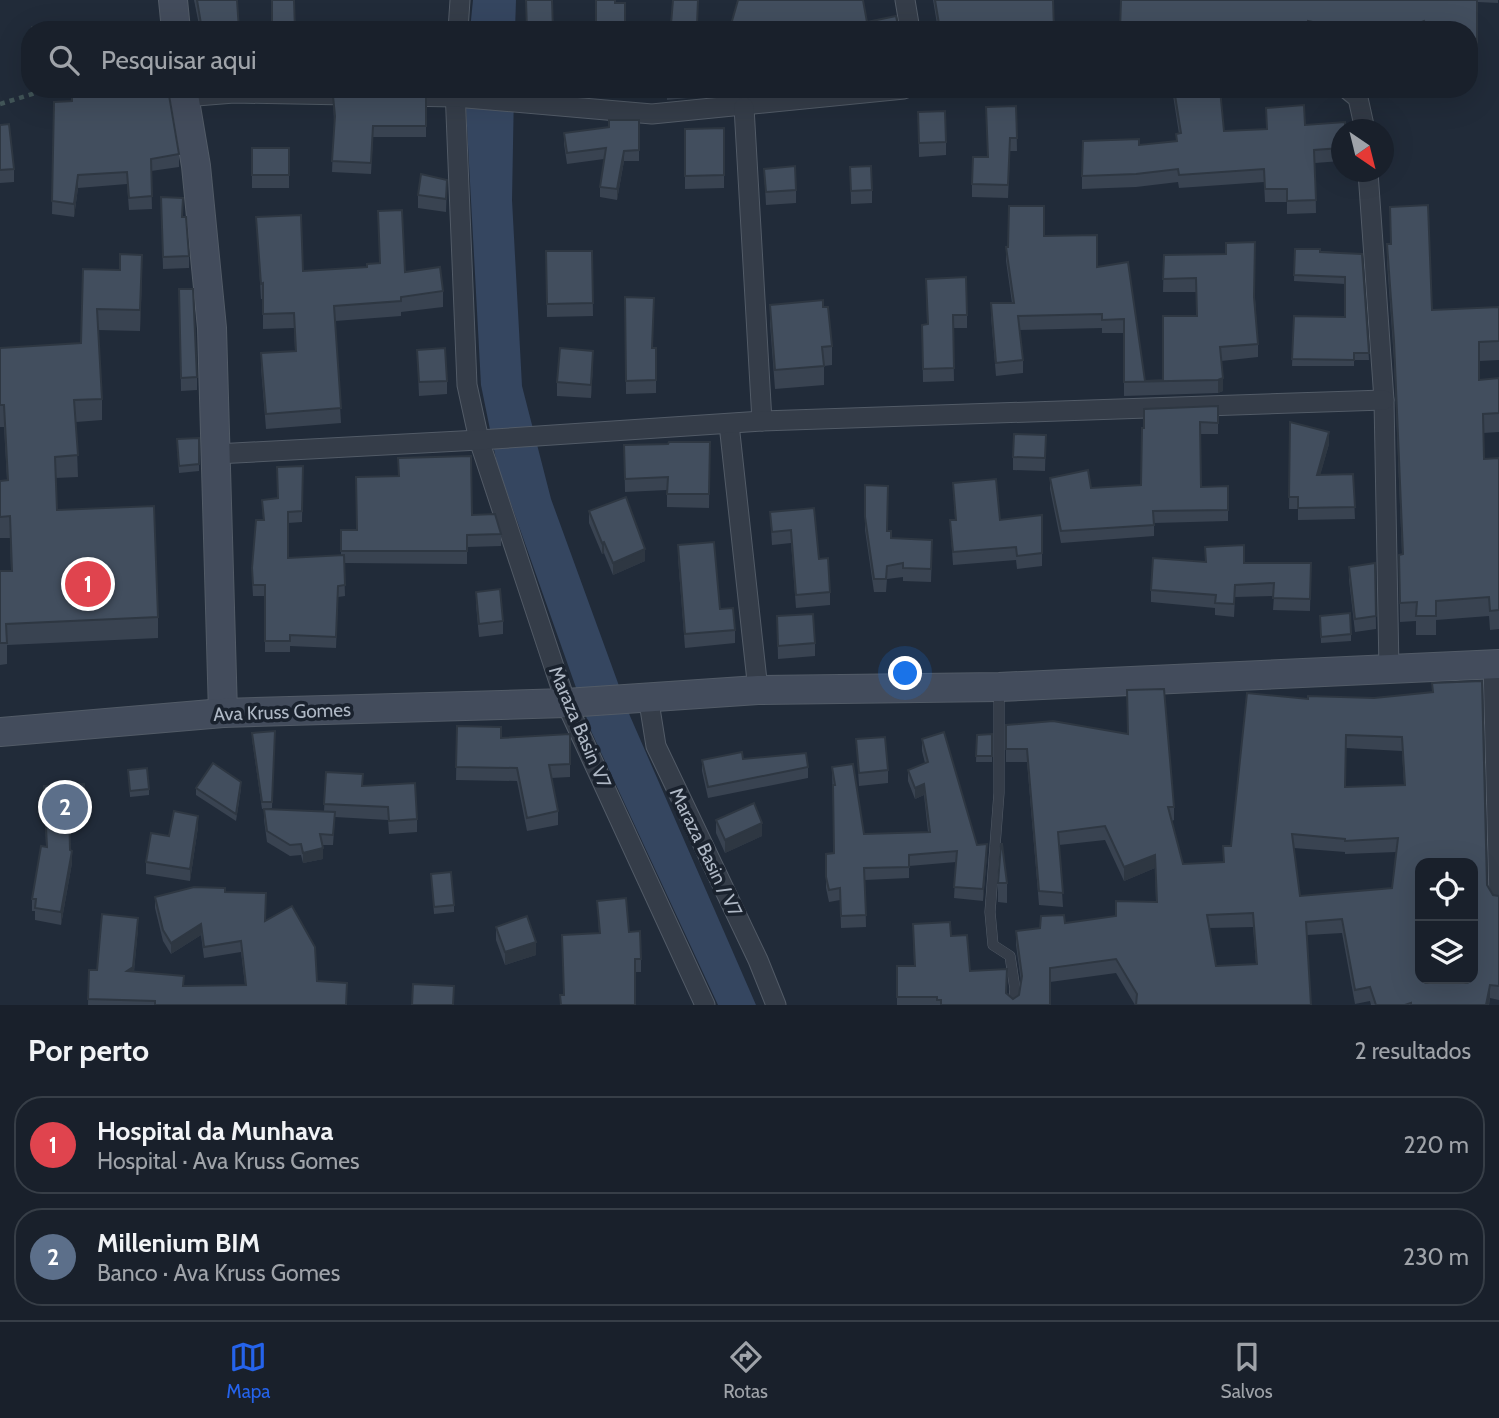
<!DOCTYPE html>
<html lang="pt">
<meta charset="utf-8">
<style>
:root{--surface:#19202b;--page:#262d37;--text:#f1f3f6;--muted:#9fa3a9;--line:#373e47;--accent:#2563eb}
body{margin:0;font-family:Cabin,sans-serif;background:var(--page);color:var(--text)}
.controls{position:absolute;right:21px;bottom:21px;display:grid;overflow:hidden;border-radius:14px;box-shadow:0 7px 28px #0002}
.controls button{width:63px;height:63px;display:grid;place-items:center;padding:0;border:0;border-bottom:2px solid var(--line);background:var(--surface);color:var(--text);font:35px sans-serif}
.compass{position:absolute;left:1331px;top:119px;width:63px;height:63px;border-radius:50%;background:var(--surface);box-shadow:0 7px 28px #0002;rotate:145deg}
.you{position:absolute;left:906px;top:674px;width:24px;height:24px;margin:-18px;border:5px solid #fff;border-radius:50%;background:#1a73e8;box-shadow:0 0 0 10px #1a73e833}
.badge{display:grid;place-items:center;width:46px;height:46px;border-radius:50%;background:var(--accent);color:#fff;font-size:23px;font-weight:700}
.pin{position:absolute;translate:-50% -50%;border:4px solid #fff;box-shadow:0 2px 7px #0006}
.list{margin:0;padding:0;list-style:none}
h2{display:flex;justify-content:space-between;align-items:center;height:91px;margin:0;padding:0 28px;font-size:30px}
h2 small{font-size:23px;font-weight:400;color:var(--muted)}
.list li{display:grid;grid-template-columns:46px 1fr auto;gap:21px;align-items:center;box-sizing:border-box;height:98px;margin:0 14px 14px;padding:0 14px;border:2px solid var(--line);border-radius:28px}
.list b{display:block;font-size:26px;white-space:nowrap}
.list p{margin:0;font-size:23px;white-space:nowrap;color:var(--muted)}
.list em{font-size:23px;font-style:normal;color:var(--muted)}
.icon{flex:none;width:38px;height:38px;fill:none;stroke:currentColor;stroke-width:2;stroke-linecap:round;stroke-linejoin:round}
.map{position:relative;flex:none;width:1499px;height:1005px;overflow:hidden}
.search{position:absolute;background:var(--surface);box-shadow:0 7px 28px #0002;left:21px;right:21px;top:21px;height:77px;display:flex;align-items:center;gap:18px;box-sizing:border-box;padding:0 24px;border-radius:28px;color:var(--muted);font-size:26px}
.sheet{height:315px;background:var(--surface)}
nav{display:flex;justify-content:space-around;align-items:center;box-sizing:border-box;height:98px;border-top:2px solid var(--line);background:var(--surface);font-size:19px;color:var(--muted)}
nav a{display:grid;justify-items:center;gap:4px}
nav .on{color:var(--accent)}
.map>svg:first-child{display:block}
</style>
<div class="map">
<svg width="1499" height="1005" viewBox="0 0 1499 1005">
<rect width="100%" height="100%" fill="#212b39"/>
<g fill="#354660">
<polygon points="473,0 516,0 515,30 470,30"/>
<polygon points="465,89 514,89 512,200 522,386 551,499 630,716 756,1005 718,1005 592,733 497,464 481,385"/>
</g>
<g fill="none" stroke-linecap="round" stroke-linejoin="round">
<g stroke="#525b67" stroke-width="11">
<polyline id="lane" points="999,691 999,793 990,912 993,945 1010,956 1015,989 1013,1005"/>
</g>
<g stroke="#525b67" stroke-width="21">
<g id="street">
<polyline points="905,0 910,30"/>
<polyline points="458,30 460,0"/>
<polyline points="455,89 467,385 479,440 566,703 705,1005"/>
<polyline points="1347,89 1358,98 1365,130"/>
<polyline points="184,97 234,93 455,97 652,114 904,89"/>
<polyline points="744,107 762,421"/>
<polyline points="1368,172 1384,400 1389,669"/>
<polyline points="729,424 758,690"/>
<polyline points="216,454 479,440 762,421 1384,400"/>
<polyline points="1493,664 1499,898"/>
<polyline points="648,696 656,746 758,960 776,1005"/>
</g>
</g>
<g stroke="#525b67" stroke-width="30">
<g id="secondary">
<polyline points="173,0 176,30"/>
<polyline points="183,89 196,166 212,328 223,713"/>
<polyline points="0,732 223,713 566,703 758,690 999,687 1499,664"/>
</g>
</g>
<polyline stroke="#415457" stroke-width="4.5" stroke-dasharray="5 5" stroke-linecap="butt" points="0,104 48,89"/>
<use href="#lane" stroke="#353d49" stroke-width="10"/>
<use href="#street" stroke="#353d49" stroke-width="19"/>
<use href="#secondary" stroke="#434c5c" stroke-width="28"/>
</g>
<g fill="#394351" fill-rule="evenodd">
<polygon points="194,0 237,0 239,30 200,30"/>
<polygon points="933,0 1053,0 1054,30 938,30"/>
<polygon points="1121,0 1498,0 1498,3 1477,2 1477,68 1469,67 1469,30 1120,30"/>
<polygon points="88,89 107,89 107,91 179,154 179,167 151,171 152,209 129,210 127,184 78,188 74,217 52,214 54,102 72,101 88,92"/>
<polygon points="627,89 773,89 773,90 667,100 667,91 627,91"/>
<polygon points="1172,89 1220,89 1224,131 1267,129 1266,108 1305,125 1341,130 1341,161 1315,163 1316,213 1287,214 1287,202 1265,202 1264,182 1179,188 1178,182 1136,187 1082,189 1082,176 1139,145 1176,141 1179,134"/>
<polygon points="333,96 426,97 426,137 373,137 371,174 332,172 334,123"/>
<polygon points="1016,106 1017,151 1010,151 1008,198 972,197 972,184"/>
<polygon points="918,112 946,142 946,155 919,157"/>
<polygon points="639,120 639,161 624,161 617,200 600,197 600,187 604,159 567,164 564,144 564,133 609,127"/>
<polygon points="0,125 14,169 14,182 0,183"/>
<polygon points="724,128 724,188 685,189 685,129"/>
<rect x="252" y="148" width="37" height="40"/>
<polygon points="850,167 872,190 872,203 851,204"/>
<polygon points="764,169 796,190 796,203 766,205"/>
<polygon points="447,180 446,212 418,208 418,195"/>
<polygon points="161,197 183,217 189,256 189,268 163,269"/>
<polygon points="1390,207 1432,310 1499,307 1499,360 1479,361 1479,380 1499,378 1499,432 1483,433 1484,459 1499,458 1499,629 1490,630 1489,616 1436,620 1436,635 1416,635 1416,621 1400,622 1399,555 1402,554 1394,360 1387,262 1387,244 1390,244"/>
<polygon points="256,217 303,271 405,272 443,291 443,307 401,312 401,316 335,321 341,423 266,429 261,368 261,353 295,351 294,328 263,329 263,299 261,299"/>
<polygon points="1044,236 1097,267 1128,262 1145,381 1163,380 1196,316 1196,292 1163,292 1164,255 1255,298 1258,344 1258,357 1221,361 1223,391 1218,393 1124,396 1124,333 1102,333 1102,328 1020,330 1023,360 1023,373 996,376 991,317 991,303 1012,303 1006,261 1006,247"/>
<polygon points="1295,249 1362,254 1369,360 1354,360 1354,366 1292,366 1294,316 1345,317 1345,284 1294,281"/>
<polygon points="546,251 592,251 593,316 547,317"/>
<polygon points="83,269 120,270 142,276 140,331 98,330 102,399 102,420 76,422 78,477 55,478 57,510 158,617 158,638 7,645 7,664 0,665 0,571 11,571 10,538 0,538 0,481 7,480 4,427 0,427 0,348 81,343"/>
<polygon points="926,279 967,315 967,328 953,328 954,381 923,382 922,325 927,324"/>
<polygon points="179,289 197,377 197,390 181,391"/>
<polygon points="625,297 653,348 656,348 656,393 626,394"/>
<polygon points="770,305 823,307 832,346 832,365 824,366 824,385 775,389 770,324"/>
<polygon points="417,350 447,381 447,394 419,396"/>
<polygon points="593,364 591,398 557,396 557,382"/>
<polygon points="1218,406 1218,434 1200,434 1201,487 1228,486 1228,521 1154,523 1154,536 1061,543 1050,489 1050,478 1091,488 1141,485 1144,428"/>
<polygon points="1290,422 1329,444 1320,475 1353,474 1355,519 1298,520 1298,509 1289,509"/>
<polygon points="1046,435 1045,471 1013,470 1013,457"/>
<polygon points="199,438 199,471 179,473 177,446"/>
<polygon points="710,442 709,508 667,507 667,490 625,492 624,446"/>
<polygon points="398,458 472,515 501,534 501,546 467,547 467,564 344,563 345,596 338,597 336,648 290,646 290,652 265,652 265,596 253,596 252,579 252,568 263,520 262,500 278,499 303,466 302,522 288,523 288,558 341,555 341,530 357,530 399,476"/>
<polygon points="953,483 1000,520 1042,515 1042,566 1017,569 1016,560 953,565 950,520 955,520"/>
<polygon points="865,485 887,531 891,538 932,553 931,582 903,581 903,577 887,579 886,592 874,592 865,530"/>
<polygon points="814,508 819,559 830,592 830,605 796,608 791,543 772,545 770,512"/>
<polygon points="589,511 645,561 613,575 604,553 602,554 589,523"/>
<polygon points="678,545 720,609 735,630 735,643 685,648 678,558"/>
<polygon points="1205,562 1311,563 1310,611 1273,610 1274,596 1235,597 1234,617 1215,615 1215,608 1151,602 1151,590"/>
<polygon points="1375,563 1376,629 1355,632 1349,580 1349,567"/>
<polygon points="476,592 503,621 503,634 479,637 476,605"/>
<polygon points="777,616 815,643 815,656 778,659"/>
<polygon points="1320,616 1351,634 1351,641 1321,643"/>
<path d="M 1432,692 L 1487,885 L 1493,895 L 1499,896 L 1499,1000 L 1490,998 L 1489,1005 L 1371,1005 L 1370,1001 L 1355,1004 L 1342,933 L 1307,935 L 1311,1005 L 1135,1005 L 1116,973 L 1050,982 L 1050,1005 L 897,1005 L 897,966 L 914,966 L 913,924 L 951,936 L 970,971 L 1013,999 L 1019,995 L 1021,982 L 1016,945 L 1016,931 L 1040,928 L 1065,923 L 1116,916 L 1156,902 L 1155,868 L 1124,881 L 1105,840 L 1059,845 L 1063,907 L 1039,905 L 1027,762 L 1006,762 L 1006,725 L 1174,807 L 1174,820 L 1172,821 L 1183,864 L 1223,862 L 1223,846 L 1231,846 L 1308,699 L 1374,698 ZM 1346,748 L 1402,751 L 1404,785 L 1345,787 ZM 1294,848 L 1345,852 L 1345,854 L 1396,852 L 1392,888 L 1300,896 ZM 1253,927 L 1256,964 L 1216,966 L 1209,928 Z"/>
<polygon points="457,726 501,738 570,734 570,777 551,778 558,811 558,825 527,831 517,781 456,780"/>
<polygon points="275,731 272,808 262,809 252,739 252,733"/>
<polygon points="992,734 992,762 976,762 977,735"/>
<polygon points="856,739 888,770 888,783 859,786"/>
<polygon points="922,739 977,845 987,855 983,901 954,898 956,862 909,866 909,878 865,880 866,927 841,928 840,900 829,902 826,888 826,854 834,853 832,767 864,834 928,832 924,795 915,799 908,781 908,770 925,763 922,751"/>
<polygon points="743,759 808,767 808,778 708,798 702,771 702,760"/>
<polygon points="128,770 149,789 149,795 130,797"/>
<polygon points="326,772 363,786 417,819 417,832 389,834 388,820 335,817 333,845 323,845 323,859 303,863 301,855 290,856 267,842 264,820 264,809 324,811"/>
<polygon points="44,786 85,803 85,816 69,817 70,850 72,863 61,925 35,920 35,911 32,911 32,899 46,846"/>
<polygon points="196,788 241,789 236,821 196,795"/>
<polygon points="716,820 762,836 725,853 716,833"/>
<polygon points="198,827 190,881 146,874 146,862 169,836"/>
<polygon points="431,874 454,905 454,912 434,914"/>
<polygon points="998,883 1007,883 1007,903 998,902"/>
<polygon points="225,892 265,921 317,981 347,994 347,1005 88,1005 89,970 97,970 138,929 134,972 184,986 245,985 241,952 204,958 201,935 171,954 163,941 155,908 155,897"/>
<polygon points="597,901 629,932 641,959 641,972 635,972 635,1005 560,1005 560,995 564,995 562,935 599,933"/>
<polygon points="496,927 536,955 505,965 496,940"/>
</g>
<g fill="#2e3742">
<polygon points="1424,21 1424,30 1403,30"/>
<polygon points="1387,24 1387,30 1370,30"/>
<polygon points="624,151 624,161 617,200 617,189"/>
<polygon points="78,175 78,188 74,217 74,204"/>
<polygon points="142,255 142,276 140,331 140,310"/>
<polygon points="593,351 593,364 591,398 591,385"/>
<polygon points="1223,378 1223,391 1218,393 1218,380"/>
<polygon points="1329,432 1329,444 1317,487 1317,475"/>
<polygon points="604,542 604,553 602,554 602,543"/>
<polygon points="645,549 645,561 613,575 613,563"/>
<polygon points="924,784 924,795 915,799 915,788"/>
<polygon points="198,816 198,827 190,881 190,869"/>
<polygon points="762,823 762,836 725,853 725,840"/>
<polygon points="987,844 987,855 983,901 983,889"/>
<polygon points="323,848 323,859 303,863 303,853"/>
<polygon points="72,851 72,863 61,925 61,912"/>
<polygon points="1155,855 1155,868 1124,881 1124,867"/>
<polygon points="138,918 138,929 133,979 127,971"/>
<polygon points="201,924 201,935 171,954 171,943"/>
<polygon points="536,942 536,955 505,965 505,952"/>
<polygon points="1490,985 1490,998 1489,1005 1486,1005"/>
</g>
<g fill="#424e5e" stroke="#2e3742" stroke-width="2" fill-rule="evenodd">
<polygon points="197,0 237,0 239,30 202,30"/>
<polygon points="272,0 294,0 295,30 272,30"/>
<polygon points="526,0 552,0 553,30 527,30"/>
<polygon points="596,0 615,0 615,3 625,3 625,30 596,30"/>
<polygon points="673,0 698,0 697,25 730,28 738,0 863,0 867,22 896,16 899,30 668,30 668,23 671,24"/>
<polygon points="935,0 1053,0 1054,30 940,30"/>
<polygon points="1121,0 1477,0 1477,55 1469,54 1469,30 1428,30 1424,21 1403,30 1389,30 1387,24 1370,30 1349,30 1308,21 1307,30 1120,30"/>
<polygon points="87,22 88,30 32,30 32,27"/>
<polygon points="88,89 107,89 107,91 168,89 179,154 151,159 152,196 129,198 127,172 78,175 74,204 52,201 54,102 72,101 72,93 89,92"/>
<polygon points="1174,89 1220,89 1224,131 1267,129 1266,108 1304,105 1305,125 1345,122 1345,130 1341,130 1341,148 1314,150 1316,200 1287,201 1287,189 1265,189 1264,169 1179,175 1178,169 1136,174 1082,176 1083,141 1139,139 1139,145 1177,141 1176,134 1181,133"/>
<polygon points="333,96 426,97 426,126 373,126 371,163 332,161 335,116"/>
<polygon points="1016,106 1017,138 1010,138 1008,185 972,184 973,157 988,157 986,107"/>
<polygon points="945,111 946,142 919,143 918,112"/>
<polygon points="609,120 639,120 639,150 624,151 617,189 600,187 606,148 567,153 564,133 609,127"/>
<polygon points="9,124 14,169 0,170 0,125"/>
<polygon points="724,128 724,175 685,176 685,129"/>
<rect x="252" y="148" width="37" height="27"/>
<polygon points="795,166 796,190 766,192 764,169"/>
<polygon points="871,166 872,190 851,191 850,167"/>
<polygon points="421,174 447,180 446,199 418,195"/>
<polygon points="161,197 183,198 182,217 186,217 189,256 163,257"/>
<polygon points="1428,205 1432,310 1499,307 1499,341 1479,342 1479,380 1499,378 1499,413 1483,414 1484,459 1499,458 1499,610 1490,611 1489,597 1436,601 1436,616 1416,616 1417,602 1400,603 1399,555 1403,554 1394,341 1387,244 1391,244 1390,207"/>
<polygon points="1009,206 1044,206 1044,236 1097,235 1097,267 1128,262 1145,381 1163,380 1163,316 1197,316 1196,278 1163,279 1164,255 1226,254 1226,243 1255,242 1254,297 1258,344 1220,347 1223,378 1218,380 1124,382 1124,319 1102,320 1102,314 1018,316 1023,360 996,363 991,303 1014,303 1006,247 1008,247"/>
<polygon points="402,210 405,272 440,267 443,291 401,297 401,301 334,306 341,408 266,414 261,353 296,351 294,313 263,314 263,283 261,284 256,217 301,215 303,271 367,267 367,264 380,263 378,211"/>
<polygon points="1295,249 1320,249 1320,252 1362,254 1369,353 1354,353 1354,360 1292,359 1294,316 1345,317 1345,277 1294,275"/>
<polygon points="546,251 592,251 593,303 547,304"/>
<polygon points="120,254 142,255 140,310 97,309 102,399 74,400 78,455 55,457 57,510 154,506 158,617 6,624 7,643 0,643 0,571 12,571 10,516 0,517 0,481 8,480 4,405 0,405 0,348 81,343 83,269 120,270"/>
<polygon points="966,277 967,315 953,315 954,368 923,369 922,325 928,324 926,279"/>
<polygon points="179,289 193,289 197,377 181,378"/>
<polygon points="625,297 654,298 652,348 656,348 656,380 626,381"/>
<polygon points="823,300 823,307 828,307 832,346 822,347 824,366 775,370 770,305"/>
<polygon points="445,348 447,381 419,382 417,350"/>
<polygon points="560,348 593,351 591,385 557,382"/>
<polygon points="1218,406 1218,423 1200,422 1201,487 1228,486 1228,510 1153,511 1154,525 1061,531 1050,478 1088,470 1091,488 1141,485 1142,428 1144,428 1144,409"/>
<polygon points="1290,422 1329,432 1317,475 1353,474 1355,507 1298,508 1298,497 1289,497"/>
<polygon points="1014,434 1046,435 1045,458 1013,457"/>
<polygon points="199,438 199,464 179,466 177,439"/>
<polygon points="669,442 710,442 709,494 667,494 668,477 625,479 624,445 668,444"/>
<polygon points="471,456 472,515 495,514 501,534 467,535 467,551 341,551 341,530 357,530 356,477 399,476 398,458"/>
<polygon points="303,466 302,511 288,512 288,558 344,555 345,585 338,586 336,637 290,635 290,641 265,641 265,585 253,585 252,568 256,520 264,520 262,500 278,498 277,467"/>
<polygon points="996,479 1000,520 1042,515 1042,553 1017,556 1016,547 953,552 950,520 956,520 953,483"/>
<polygon points="865,485 888,486 887,531 891,531 891,538 932,540 931,569 903,568 903,563 887,566 886,579 874,579 865,517"/>
<polygon points="626,497 645,549 613,563 604,542 602,543 589,511"/>
<polygon points="814,508 819,559 828,558 830,592 796,595 791,530 772,532 770,512"/>
<polygon points="714,542 720,609 733,608 735,630 685,634 678,545"/>
<polygon points="1244,545 1244,563 1311,563 1310,599 1273,598 1274,583 1235,585 1234,604 1215,603 1216,595 1151,590 1153,558 1206,562 1205,547"/>
<polygon points="1375,563 1376,616 1355,619 1349,567"/>
<polygon points="500,589 503,621 479,624 476,592"/>
<polygon points="1350,613 1351,634 1321,637 1320,616"/>
<polygon points="813,614 815,643 778,646 777,616"/>
<path d="M 1482,681 L 1487,885 L 1493,895 L 1499,896 L 1499,986 L 1490,985 L 1486,1005 L 1411,1005 L 1411,1003 L 1405,1005 L 1376,1005 L 1370,987 L 1355,990 L 1342,919 L 1306,922 L 1311,1005 L 1136,1005 L 1137,994 L 1116,959 L 1050,968 L 1050,1005 L 941,1005 L 941,1000 L 937,1000 L 937,997 L 897,997 L 897,966 L 915,966 L 913,924 L 950,922 L 951,936 L 967,935 L 970,971 L 1007,969 L 1006,993 L 1013,999 L 1019,995 L 1022,976 L 1016,931 L 1040,928 L 1041,916 L 1064,915 L 1065,923 L 1116,916 L 1116,901 L 1157,902 L 1155,855 L 1124,867 L 1105,826 L 1058,832 L 1063,893 L 1039,891 L 1027,749 L 1006,749 L 1006,725 L 1053,721 L 1128,734 L 1127,690 L 1164,689 L 1174,807 L 1168,807 L 1183,864 L 1224,862 L 1223,846 L 1231,846 L 1247,693 L 1308,699 L 1308,696 L 1374,698 L 1433,692 L 1432,683 ZM 1346,735 L 1402,737 L 1405,785 L 1345,787 ZM 1292,834 L 1345,839 L 1345,841 L 1398,838 L 1392,888 L 1300,896 ZM 1420,863 L 1473,863 L 1473,979 L 1420,979 ZM 1253,913 L 1257,964 L 1216,966 L 1207,915 Z"/>
<polygon points="457,726 501,727 501,738 570,734 570,764 549,765 558,811 527,818 517,768 456,767"/>
<polygon points="275,731 272,802 262,802 252,733"/>
<polygon points="944,732 977,845 987,844 983,889 954,887 957,851 909,855 909,867 864,868 866,915 841,916 840,888 829,890 826,877 826,854 834,853 833,785 835,785 832,767 853,764 864,834 930,832 924,784 915,788 908,770 928,762 922,739"/>
<polygon points="992,734 992,756 976,756 977,735"/>
<polygon points="885,737 888,770 859,773 856,739"/>
<polygon points="742,752 743,759 806,753 808,767 708,787 702,760"/>
<polygon points="213,763 241,782 236,814 196,788"/>
<polygon points="147,768 149,789 130,791 128,770"/>
<polygon points="326,772 363,774 362,786 415,783 417,819 389,821 388,807 324,804"/>
<polygon points="84,784 85,803 69,804 70,850 72,851 61,912 35,908 36,899 32,899 41,846 47,847 44,786"/>
<polygon points="754,803 762,823 725,840 716,820"/>
<polygon points="264,809 335,812 333,835 320,834 323,848 303,853 301,844 290,845 267,831"/>
<polygon points="174,811 198,816 190,869 146,862 151,833 169,836"/>
<polygon points="1001,844 1002,844 1007,883 998,883"/>
<polygon points="451,872 454,905 434,907 431,874"/>
<polygon points="194,887 225,888 225,892 266,893 265,921 292,906 315,947 317,981 347,983 346,1005 155,1005 155,1001 88,999 89,970 97,970 102,914 138,918 133,967 127,971 184,976 183,986 246,985 241,941 204,947 201,924 171,943 163,930 155,897"/>
<polygon points="626,898 629,932 640,931 641,959 635,959 635,1005 561,1005 560,995 564,995 562,935 600,933 597,901"/>
<polygon points="527,916 536,942 505,952 496,927"/>
<polygon points="413,984 454,986 453,1005 412,1005"/>
</g>
<g text-anchor="middle" dominant-baseline="central" stroke-width="7" stroke-linejoin="round" paint-order="stroke">
<g font-size="19" fill="#afb8c5" stroke="#1a222e">
<text transform="translate(282 712) rotate(-2)">Ava Kruss Gomes</text>
<text transform="translate(580 727) rotate(67)">Maraza Basin V7</text>
<text transform="translate(706 852) rotate(64)">Maraza Basin / V7</text>
</g>
</g>
</svg>
<div class="controls">
<button><svg class="icon" aria-label="locate" viewBox="0 0 24 24"><circle cx="12" cy="12" r="6"/><path d="M12 2v4M12 18v4M2 12h4M18 12h4"/></svg></button>
<button><svg class="icon" aria-label="layers" viewBox="0 0 24 24"><path d="M12 4l9 5-9 5-9-5zM3 14l9 5 9-5"/></svg></button>
</div>
<svg class="compass" viewBox="-18 -18 36 36"><path d="M0-13l5 13h-10z" fill="#e53935"/><path d="M0 13l5-13h-10z" fill="#9fa3a9"/></svg>
<div class="you"></div>
<div class="pin badge" style="left:88px;top:584px;background:#e0444e">1</div>
<div class="pin badge" style="left:65px;top:807px;background:#5c6f8a">2</div>
<div class="search"><svg class="icon" aria-label="search" viewBox="0 0 24 24"><circle cx="10" cy="10" r="6"/><path d="M15 15l6 6"/></svg>Pesquisar aqui</div>
</div>
<section class="sheet">
<h2>Por perto<small>2 resultados</small></h2>
<ul class="list">
<li><span class="badge" style="background:#e0444e">1</span><div><b>Hospital da Munhava</b><p>Hospital · Ava Kruss Gomes</p></div><em>220 m</em></li>
<li><span class="badge" style="background:#5c6f8a">2</span><div><b>Millenium BIM</b><p>Banco · Ava Kruss Gomes</p></div><em>230 m</em></li>
</ul>
</section>
<nav>
<a class="on"><svg class="icon" aria-label="map" viewBox="0 0 24 24"><path d="M3 6l6-2 6 2 6-2v14l-6 2-6-2-6 2zM9 4v14M15 6v14"/></svg>Mapa</a>
<a><svg class="icon" aria-label="directions" viewBox="0 0 24 24"><path d="M12 3l9 9-9 9-9-9zM9 14v-3h6M13 9l2 2-2 2"/></svg>Rotas</a>
<a><svg class="icon" aria-label="saved" viewBox="0 0 24 24"><path d="M7 4h10v16l-5-4-5 4z"/></svg>Salvos</a>
</nav>
